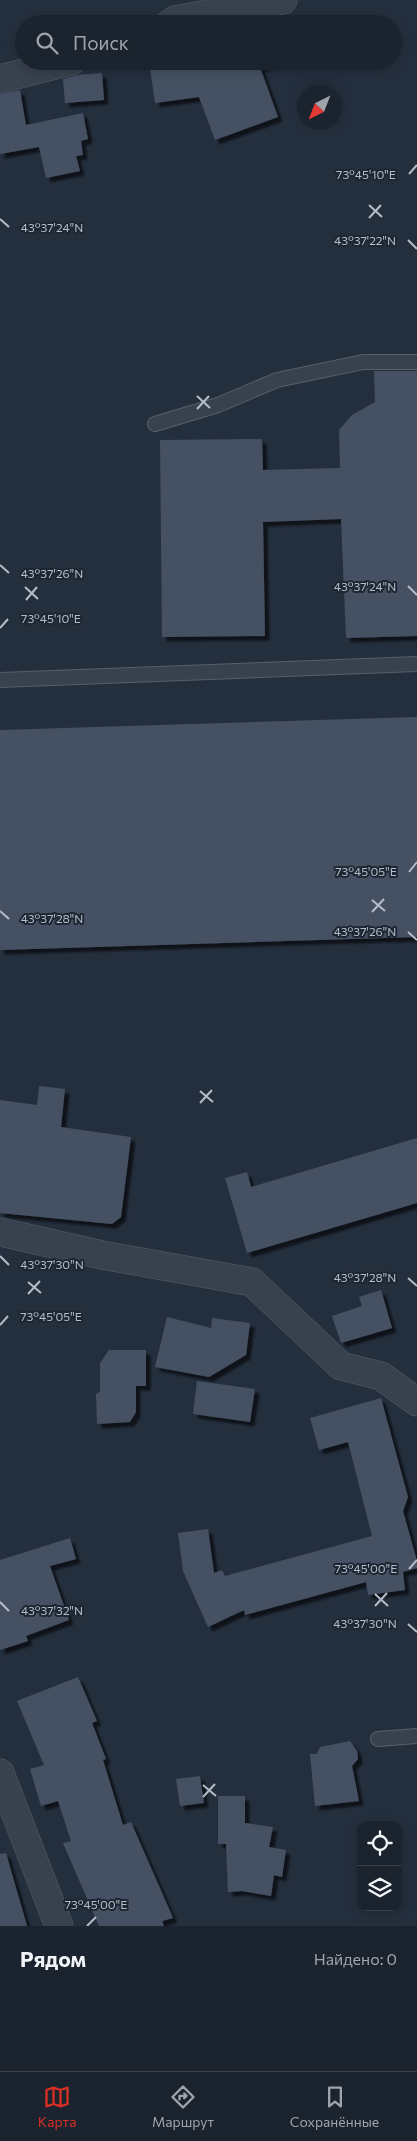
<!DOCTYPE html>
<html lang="ru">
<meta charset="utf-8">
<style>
:root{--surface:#1b232e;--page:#242b36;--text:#f1f3f6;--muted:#a0a4aa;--line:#39404a;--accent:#d93025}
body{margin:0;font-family:Commissioner,sans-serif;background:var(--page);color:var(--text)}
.controls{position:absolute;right:15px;bottom:15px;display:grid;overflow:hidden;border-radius:10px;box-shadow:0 2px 12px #0003}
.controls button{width:45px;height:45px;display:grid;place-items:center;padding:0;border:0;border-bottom:1px solid var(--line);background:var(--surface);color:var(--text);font:25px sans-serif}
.compass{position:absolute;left:297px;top:85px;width:45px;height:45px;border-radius:50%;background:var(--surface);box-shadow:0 2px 12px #0003;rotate:222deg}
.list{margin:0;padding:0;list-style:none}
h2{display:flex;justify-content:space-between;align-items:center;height:65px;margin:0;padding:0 20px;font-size:21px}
h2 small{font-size:16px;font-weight:400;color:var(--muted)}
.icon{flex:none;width:28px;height:28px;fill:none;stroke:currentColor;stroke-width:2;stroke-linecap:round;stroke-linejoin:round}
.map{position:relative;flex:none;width:417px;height:1926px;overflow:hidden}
.search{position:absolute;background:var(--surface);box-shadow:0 2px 12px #0003;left:15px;right:15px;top:15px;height:55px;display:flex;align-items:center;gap:12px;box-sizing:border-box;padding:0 18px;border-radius:28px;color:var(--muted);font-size:19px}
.sheet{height:145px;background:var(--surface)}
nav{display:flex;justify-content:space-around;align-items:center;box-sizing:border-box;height:70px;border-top:1px solid var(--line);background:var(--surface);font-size:14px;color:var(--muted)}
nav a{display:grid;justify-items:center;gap:2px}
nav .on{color:var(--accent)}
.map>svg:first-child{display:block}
</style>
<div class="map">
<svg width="417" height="1926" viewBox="0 0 417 1926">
<defs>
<filter id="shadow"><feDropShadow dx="4.5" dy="4.5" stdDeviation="1" flood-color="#0009"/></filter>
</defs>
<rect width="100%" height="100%" fill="#242f3e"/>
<g fill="#455162" filter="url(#shadow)">
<polygon points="149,61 271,61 272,64 260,67 278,117 215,140 199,97 155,103"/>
<polygon points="102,73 104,100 65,103 63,79 77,75"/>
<polygon points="20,90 26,125 83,113 88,139 81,141 83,155 76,156 80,171 46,178 39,147 0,154 0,94"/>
<polygon points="374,371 417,371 417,636 346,638 341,519 263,522 265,636 162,637 160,440 262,439 263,470 340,468 339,430 352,415 375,402"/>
<polygon points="417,717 417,937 0,950 0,730"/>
<polygon points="39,1086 65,1089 61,1127 131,1137 121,1217 112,1224 0,1213 0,1100 37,1105"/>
<polygon points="417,1138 417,1203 247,1253 225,1178 247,1172 251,1187"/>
<polygon points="381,1290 392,1328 341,1343 332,1316 362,1306 359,1297"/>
<polygon points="167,1317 211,1328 212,1318 250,1323 246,1355 209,1377 155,1367"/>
<polygon points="109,1350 146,1350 146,1386 136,1386 136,1412 130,1422 97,1424 96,1394 100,1392 100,1363"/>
<polygon points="197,1381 255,1389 250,1422 193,1414"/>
<polygon points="381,1398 408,1497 403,1511 417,1561 417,1568 403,1572 405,1590 368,1595 366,1582 245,1615 244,1610 208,1627 183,1571 178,1533 208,1529 214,1573 222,1570 225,1576 372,1536 348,1442 319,1450 310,1418"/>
<polygon points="70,1538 76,1559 50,1566 69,1620 26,1636 28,1641 0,1650 0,1560"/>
<polygon points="78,1677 97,1721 92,1723 106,1759 103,1760 123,1825 131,1822 173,1918 162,1921 164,1926 99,1926 63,1843 71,1841 58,1801 41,1806 30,1769 44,1765 17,1701"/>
<polygon points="350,1741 357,1751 358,1759 352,1766 359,1801 315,1806 310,1754 317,1754 320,1747"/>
<polygon points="200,1776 204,1803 180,1806 176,1779"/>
<polygon points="218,1796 245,1796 245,1823 273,1827 269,1847 286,1850 282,1877 274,1875 271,1896 242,1891 228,1892 226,1844 218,1844"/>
<polygon points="6,1853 27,1926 0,1926 0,1854"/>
</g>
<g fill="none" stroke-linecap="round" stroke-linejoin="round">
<g stroke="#565f6c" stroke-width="16">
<g id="service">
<polyline points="155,424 218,405 277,380 363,362 417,362"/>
<polyline points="0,680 417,664"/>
<polyline points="378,1739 417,1736"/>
</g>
</g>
<g stroke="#565f6c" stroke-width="29">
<g id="minor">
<polyline points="169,24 175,20 283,0"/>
<polyline points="0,79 71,61"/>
<polyline points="0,1232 102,1255 252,1282 341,1366 381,1376 417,1402"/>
<polyline points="0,1773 59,1926"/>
</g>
</g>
<use href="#service" stroke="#38414e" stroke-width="14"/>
<use href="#minor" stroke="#38414e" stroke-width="28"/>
</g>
<path fill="none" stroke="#b4bcc9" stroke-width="2" d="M 409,174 L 417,165M 369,205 L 382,217M 369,218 L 381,205M 0,219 L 9,227M 408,240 L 417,249M 197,396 L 210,408M 197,409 L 209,396M 0,565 L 9,573M 408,586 L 417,595M 25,587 L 38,599M 26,600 L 37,587M 0,628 L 8,619M 409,872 L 417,862M 372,900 L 385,911M 0,911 L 9,919M 372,912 L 384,899M 408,932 L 417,940M 200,1091 L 213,1102M 200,1103 L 212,1090M 0,1256 L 9,1265M 408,1278 L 417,1286M 28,1282 L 41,1293M 28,1294 L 40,1281M 0,1325 L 8,1316M 409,1569 L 417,1560M 375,1594 L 388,1606M 0,1602 L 9,1611M 375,1606 L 387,1593M 408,1624 L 417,1632M 203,1785 L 216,1796M 203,1797 L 215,1784M 87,1926 L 96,1917"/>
<g font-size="12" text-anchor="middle" fill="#b4bcc9" stroke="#1d2633" stroke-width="4" stroke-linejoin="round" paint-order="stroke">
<text x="366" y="179">73°45'10"E</text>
<text x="52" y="232">43°37'24"N</text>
<text x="365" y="245">43°37'22"N</text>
<text x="52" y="578">43°37'26"N</text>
<text x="365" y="591">43°37'24"N</text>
<text x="51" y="623">73°45'10"E</text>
<text x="366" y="876">73°45'05"E</text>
<text x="52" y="923">43°37'28"N</text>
<text x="365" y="936">43°37'26"N</text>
<text x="52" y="1269">43°37'30"N</text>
<text x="365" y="1282">43°37'28"N</text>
<text x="51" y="1321">73°45'05"E</text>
<text x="366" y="1573">73°45'00"E</text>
<text x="52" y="1615">43°37'32"N</text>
<text x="365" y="1628">43°37'30"N</text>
<text x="96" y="1909">73°45'00"E</text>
</g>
</svg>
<div class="controls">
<button><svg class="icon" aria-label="locate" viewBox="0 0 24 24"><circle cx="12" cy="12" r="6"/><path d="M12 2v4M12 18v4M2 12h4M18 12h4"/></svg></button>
<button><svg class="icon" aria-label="layers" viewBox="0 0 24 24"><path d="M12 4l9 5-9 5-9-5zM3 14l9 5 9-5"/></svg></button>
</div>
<svg class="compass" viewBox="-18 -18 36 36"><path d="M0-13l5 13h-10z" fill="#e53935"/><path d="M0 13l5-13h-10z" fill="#a0a4aa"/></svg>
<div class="search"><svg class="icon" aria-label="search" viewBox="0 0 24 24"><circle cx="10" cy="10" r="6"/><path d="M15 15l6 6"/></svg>Поиск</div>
</div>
<section class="sheet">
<h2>Рядом<small>Найдено: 0</small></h2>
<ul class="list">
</ul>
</section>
<nav>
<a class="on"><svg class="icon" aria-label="map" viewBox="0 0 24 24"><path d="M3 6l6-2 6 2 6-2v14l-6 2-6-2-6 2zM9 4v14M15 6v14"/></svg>Карта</a>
<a><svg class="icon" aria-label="directions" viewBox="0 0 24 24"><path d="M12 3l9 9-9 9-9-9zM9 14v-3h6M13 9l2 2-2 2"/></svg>Маршрут</a>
<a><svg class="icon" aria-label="saved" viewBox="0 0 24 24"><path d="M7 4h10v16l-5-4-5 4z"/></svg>Сохранённые</a>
</nav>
